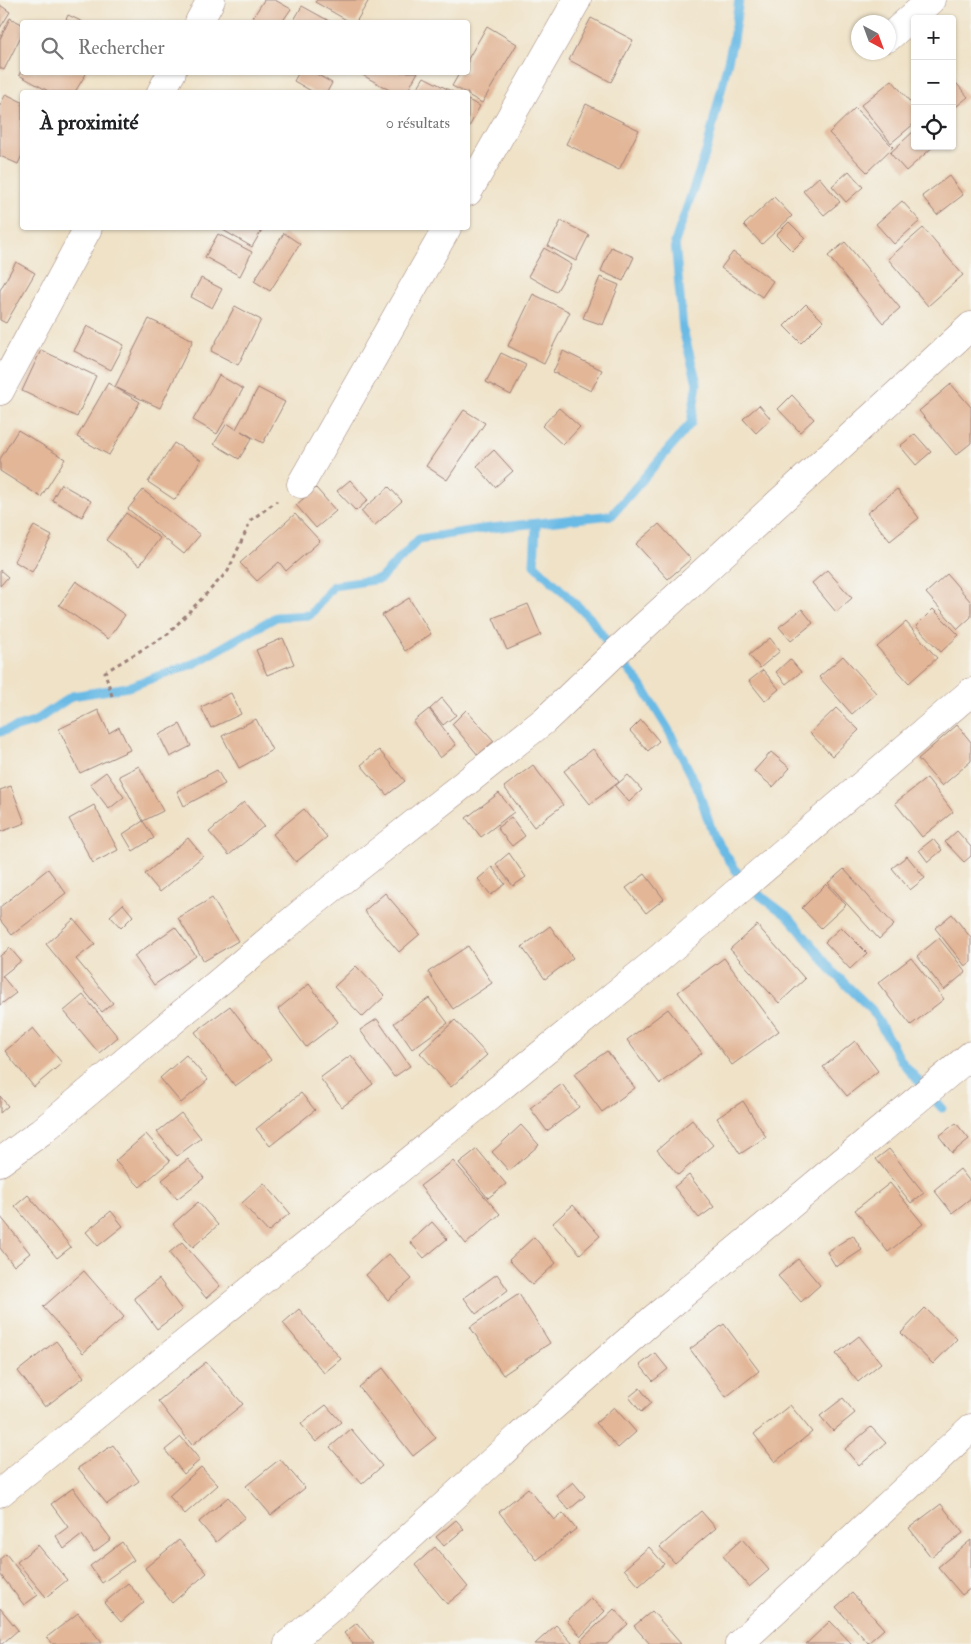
<!DOCTYPE html>
<html lang="fr">
<meta charset="utf-8">
<style>
:root{--surface:#fff;--page:#f6f6f6;--text:#202124;--muted:#757577;--line:#e0e0e0}
body{margin:0;font-family:"IM FELL Double Pica",serif;background:var(--page);color:var(--text)}
.controls{position:absolute;right:15px;top:15px;display:grid;overflow:hidden;border-radius:5px;box-shadow:0 1px 4px #0004}
.controls button{width:45px;height:45px;display:grid;place-items:center;padding:0;border:0;border-bottom:1px solid var(--line);background:var(--surface);color:var(--text);font:25px sans-serif}
.compass{position:absolute;left:851px;top:15px;width:45px;height:45px;border-radius:50%;background:var(--surface);box-shadow:0 1px 4px #0004;rotate:139deg}
.list{margin:0;padding:0;list-style:none}
h2{display:flex;justify-content:space-between;align-items:center;height:65px;margin:0;padding:0 20px;font-size:21px}
h2 small{font-size:16px;font-weight:400;color:var(--muted)}
.icon{flex:none;width:28px;height:28px;fill:none;stroke:currentColor;stroke-width:2;stroke-linecap:round;stroke-linejoin:round}
.map{position:relative;flex:none;width:971px;height:1644px;overflow:hidden}
.search{position:absolute;background:var(--surface);box-shadow:0 1px 4px #0004;left:20px;top:20px;width:450px;height:55px;display:flex;align-items:center;gap:12px;box-sizing:border-box;padding:0 18px;border-radius:5px;color:var(--muted);font-size:19px}
.panel{position:absolute;background:var(--surface);box-shadow:0 1px 4px #0004;left:20px;top:90px;width:450px;height:140px;border-radius:5px}
.map>svg:first-child{display:block}
</style>
<div class="map">
<svg width="971" height="1644" viewBox="0 0 971 1644">
<rect width="100%" height="100%" fill="#f6f6f2"/>
<filter id="ink" filterUnits="userSpaceOnUse"><feTurbulence type="fractalNoise" baseFrequency=".02" numOctaves="2"/><feDisplacementMap in="SourceGraphic" scale="10" xChannelSelector="R" yChannelSelector="G"/><feConvolveMatrix kernelMatrix="1 2 1 2 8 2 1 2 1" color-interpolation-filters="sRGB"/></filter>
<filter id="wash" filterUnits="userSpaceOnUse"><feTurbulence type="fractalNoise" baseFrequency=".0096" numOctaves="4" result="noise"/><feDisplacementMap in="SourceGraphic" scale="20" xChannelSelector="R" yChannelSelector="G"/><feGaussianBlur stdDeviation="1.12" result="paint"/><feColorMatrix in="noise" values="0 0 0 0 0 0 0 0 0 0 0 0 0 0 0 0 0 1.4 0 .05"/><feComposite in="paint" operator="in"/></filter>
<g filter="url(#wash)">
<rect width="100%" height="100%" fill="#efe2c7"/>
<g fill="none" stroke-linecap="round" stroke-linejoin="round">
<g stroke="#69bae5" stroke-width="9">
<polyline points="536,526 534,564 590,618 615,653 641,685 668,729 696,784 714,837 745,884 790,918 833,972 872,1010 902,1062 942,1108"/>
<polyline points="0,732 34,722 72,696 128,687 195,663 276,617 310,615 333,586 380,579 419,539 482,529 612,515 691,423 697,383 683,330 675,242 707,149 733,40 739,0"/>
</g>
</g>
<g id="blocks">
<g fill="#e2b697">
<polygon points="264,0 275,0 291,9 282,22 250,22"/>
<polygon points="317,0 369,0 356,22 350,22 315,2"/>
<polygon points="0,5 10,12 0,28"/>
<polygon points="302,6 331,22 293,22"/>
<polygon points="68,15 83,22 65,22"/>
<polygon points="10,18 22,24 22,34 4,70 0,68 0,39"/>
<polygon points="591,18 633,40 611,82 569,60"/>
<polygon points="487,26 517,44 482,103 468,95 468,92 464,92 452,86 460,72 468,72 468,59"/>
<polygon points="22,69 22,72 87,72 75,92 50,92 19,75"/>
<polygon points="299,72 313,72 332,83 327,92 313,92 294,81"/>
<polygon points="357,72 418,72 407,92 393,92"/>
<polygon points="424,77 453,92 415,92"/>
<polygon points="952,78 968,97 952,110"/>
<polygon points="892,80 915,108 915,123 891,143 861,105"/>
<polygon points="6,94 22,102 22,155 18,164 0,156 0,105"/>
<polygon points="468,100 480,106 468,129"/>
<polygon points="586,104 639,130 619,170 566,144"/>
<polygon points="855,108 893,147 867,172 829,133"/>
<polygon points="915,130 915,146 934,146 906,171 890,153"/>
<polygon points="849,171 863,187 846,202 832,186"/>
<polygon points="949,176 963,195 937,215 922,196"/>
<polygon points="819,177 840,202 824,215 803,191"/>
<polygon points="774,197 792,216 762,244 744,225"/>
<polygon points="902,201 920,221 894,244 876,224"/>
<polygon points="561,221 589,235 576,261 548,246"/>
<polygon points="789,222 805,238 792,251 776,235"/>
<polygon points="224,228 263,228 252,247 223,230"/>
<polygon points="923,228 963,275 928,306 888,259"/>
<polygon points="284,233 300,244 270,291 254,281"/>
<polygon points="218,234 252,252 240,276 205,257"/>
<polygon points="845,242 900,308 883,323 828,256"/>
<polygon points="611,247 634,257 623,281 601,271"/>
<polygon points="544,248 572,265 556,292 528,276"/>
<polygon points="733,252 773,281 762,297 721,268"/>
<polygon points="16,262 35,273 6,323 0,320 0,290"/>
<polygon points="600,277 619,285 603,325 583,318"/>
<polygon points="201,278 222,289 212,308 191,297"/>
<polygon points="533,294 570,312 544,364 508,346"/>
<polygon points="806,304 823,321 801,343 784,326"/>
<polygon points="235,306 261,320 238,365 211,351"/>
<polygon points="149,319 193,340 160,408 115,387"/>
<polygon points="87,326 124,345 111,370 74,351"/>
<polygon points="41,350 96,376 77,417 22,391"/>
<polygon points="563,351 602,370 591,391 553,372"/>
<polygon points="501,353 526,365 511,395 486,382"/>
<polygon points="219,375 243,389 217,434 193,420"/>
<polygon points="108,383 140,402 109,455 77,437"/>
<polygon points="951,384 971,407 971,443 956,455 919,411"/>
<polygon points="258,388 285,402 263,443 241,431 252,438 239,459 214,444 227,423 236,429"/>
<polygon points="792,395 814,419 800,432 778,409"/>
<polygon points="759,405 771,419 756,433 743,419"/>
<polygon points="559,408 580,427 563,445 542,426"/>
<polygon points="464,410 485,423 447,480 426,466"/>
<polygon points="18,430 65,459 41,497 0,471 0,459"/>
<polygon points="915,434 931,452 916,465 900,446"/>
<polygon points="174,443 201,460 175,500 148,482"/>
<polygon points="494,450 513,471 495,487 477,466"/>
<polygon points="350,480 368,500 356,511 337,491"/>
<polygon points="61,484 91,501 82,517 52,500"/>
<polygon points="389,487 402,501 374,526 361,511"/>
<polygon points="316,488 336,511 316,528 296,505"/>
<polygon points="897,489 919,518 890,541 867,513"/>
<polygon points="143,490 200,535 184,554 128,509"/>
<polygon points="126,513 160,538 140,565 106,540"/>
<polygon points="295,514 320,541 286,571 279,562 257,581 240,563"/>
<polygon points="659,524 691,559 668,579 636,544"/>
<polygon points="34,526 52,536 32,572 14,561"/>
<polygon points="0,570 8,577 0,586"/>
<polygon points="827,570 852,598 836,612 812,583"/>
<polygon points="947,574 971,602 971,617 958,629 926,593"/>
<polygon points="76,581 125,615 108,639 59,605"/>
<polygon points="409,598 431,634 405,651 382,615"/>
<polygon points="528,604 541,635 507,650 493,618"/>
<polygon points="802,609 813,623 791,641 779,627"/>
<polygon points="933,609 959,635 941,652 916,626"/>
<polygon points="906,622 937,658 909,683 877,647"/>
<polygon points="283,638 294,664 267,675 256,650"/>
<polygon points="770,638 780,651 760,668 749,655"/>
<polygon points="843,656 876,693 852,714 819,677"/>
<polygon points="790,659 801,672 786,684 776,672"/>
<polygon points="763,670 779,689 765,701 749,681"/>
<polygon points="231,693 241,714 211,728 201,707"/>
<polygon points="442,698 456,715 443,725 430,709"/>
<polygon points="836,708 859,730 832,756 810,733"/>
<polygon points="429,709 456,745 440,758 413,722"/>
<polygon points="98,710 109,733 119,727 130,750 80,773 59,729"/>
<polygon points="466,710 494,741 478,755 452,724"/>
<polygon points="256,719 272,750 239,768 222,736"/>
<polygon points="641,720 659,741 648,751 630,731"/>
<polygon points="180,724 191,746 170,757 159,735"/>
<polygon points="957,725 971,742 971,761 942,786 918,759"/>
<polygon points="593,749 619,782 590,804 564,771"/>
<polygon points="379,750 405,781 387,795 361,765"/>
<polygon points="771,752 790,768 773,787 754,771"/>
<polygon points="533,765 563,805 534,827 504,787"/>
<polygon points="139,766 163,811 143,821 154,838 133,851 123,834 143,821 119,776"/>
<polygon points="217,770 225,784 184,806 177,791"/>
<polygon points="106,772 124,797 109,809 90,784"/>
<polygon points="628,775 642,790 629,802 615,786"/>
<polygon points="927,778 953,812 922,837 895,803"/>
<polygon points="11,786 25,823 0,832 0,790"/>
<polygon points="499,793 514,812 481,837 466,818"/>
<polygon points="244,802 264,826 229,855 209,832"/>
<polygon points="94,805 118,850 93,863 69,819"/>
<polygon points="304,809 327,837 296,862 273,834"/>
<polygon points="511,817 525,836 512,846 497,828"/>
<polygon points="957,831 971,847 971,856 964,862 945,842"/>
<polygon points="188,838 203,856 160,892 145,874"/>
<polygon points="933,839 942,850 928,862 919,850"/>
<polygon points="509,853 526,877 513,886 496,864"/>
<polygon points="907,856 925,878 910,890 892,868"/>
<polygon points="492,867 505,884 491,895 478,879"/>
<polygon points="48,869 66,893 12,935 0,920 0,907"/>
<polygon points="844,869 894,925 879,939 828,883"/>
<polygon points="645,874 664,899 646,913 626,888"/>
<polygon points="826,884 846,905 821,928 802,908"/>
<polygon points="385,893 420,934 399,952 364,911"/>
<polygon points="212,898 238,941 204,961 178,918"/>
<polygon points="123,904 133,916 121,928 110,916"/>
<polygon points="952,914 971,938 971,962 965,966 935,928"/>
<polygon points="74,919 95,944 76,959 113,1003 102,1012 46,944"/>
<polygon points="757,925 805,979 779,1003 730,949"/>
<polygon points="550,926 573,958 545,979 522,947"/>
<polygon points="175,927 196,956 154,985 134,956"/>
<polygon points="841,927 867,953 850,969 825,942"/>
<polygon points="939,938 966,972 944,990 917,956"/>
<polygon points="468,946 492,983 453,1009 428,972"/>
<polygon points="10,948 21,961 2,976 16,993 0,1005 0,956"/>
<polygon points="724,958 779,1031 732,1065 678,992"/>
<polygon points="911,958 944,999 911,1025 878,983"/>
<polygon points="356,966 385,996 363,1017 334,987"/>
<polygon points="309,984 338,1022 306,1047 278,1009"/>
<polygon points="83,995 118,1037 99,1053 64,1011"/>
<polygon points="429,998 448,1023 412,1049 394,1023"/>
<polygon points="230,1006 271,1060 235,1086 195,1032"/>
<polygon points="668,1009 702,1053 660,1084 627,1040"/>
<polygon points="377,1019 410,1066 394,1077 360,1030"/>
<polygon points="455,1020 487,1055 451,1087 420,1053"/>
<polygon points="33,1028 62,1063 34,1087 5,1051"/>
<polygon points="855,1041 878,1071 847,1096 823,1067"/>
<polygon points="607,1051 635,1088 602,1112 574,1074"/>
<polygon points="186,1055 208,1080 181,1103 160,1078"/>
<polygon points="351,1055 373,1084 342,1107 320,1078"/>
<polygon points="562,1084 579,1107 547,1131 530,1108"/>
<polygon points="301,1093 315,1110 270,1146 256,1129"/>
<polygon points="0,1096 8,1106 0,1113"/>
<polygon points="743,1101 766,1137 740,1154 717,1118"/>
<polygon points="181,1113 201,1138 177,1156 157,1132"/>
<polygon points="692,1120 713,1145 678,1175 657,1150"/>
<polygon points="956,1123 969,1139 952,1153 939,1136"/>
<polygon points="521,1125 539,1145 509,1171 492,1152"/>
<polygon points="146,1134 170,1161 140,1187 115,1161"/>
<polygon points="477,1149 506,1184 488,1198 459,1163"/>
<polygon points="889,1149 924,1193 911,1203 876,1159"/>
<polygon points="188,1159 204,1178 177,1199 162,1180"/>
<polygon points="453,1161 500,1214 466,1244 420,1186"/>
<polygon points="960,1169 971,1183 971,1198 952,1213 934,1190"/>
<polygon points="689,1175 714,1207 699,1218 674,1187"/>
<polygon points="264,1183 290,1213 268,1232 242,1203"/>
<polygon points="890,1183 923,1224 888,1252 855,1210"/>
<polygon points="28,1195 71,1247 57,1258 15,1206"/>
<polygon points="198,1202 218,1225 193,1247 173,1224"/>
<polygon points="573,1205 600,1236 580,1254 553,1223"/>
<polygon points="111,1211 123,1226 98,1246 86,1232"/>
<polygon points="0,1216 30,1253 14,1266 0,1248"/>
<polygon points="432,1222 447,1239 424,1258 410,1242"/>
<polygon points="853,1235 862,1250 836,1267 827,1252"/>
<polygon points="534,1237 556,1263 532,1285 509,1260"/>
<polygon points="182,1242 220,1286 206,1298 169,1253"/>
<polygon points="389,1254 412,1279 388,1300 366,1275"/>
<polygon points="798,1259 820,1285 801,1302 778,1276"/>
<polygon points="84,1271 124,1317 83,1353 43,1307"/>
<polygon points="497,1274 508,1290 476,1314 464,1298"/>
<polygon points="159,1279 182,1310 157,1329 134,1298"/>
<polygon points="519,1294 550,1343 503,1375 470,1327"/>
<polygon points="925,1308 957,1339 933,1364 901,1333"/>
<polygon points="299,1309 341,1359 324,1373 283,1323"/>
<polygon points="724,1324 759,1371 726,1397 690,1349"/>
<polygon points="859,1336 881,1363 858,1382 836,1354"/>
<polygon points="56,1341 84,1377 45,1407 18,1371"/>
<polygon points="655,1353 668,1369 653,1381 640,1365"/>
<polygon points="206,1362 243,1404 192,1445 158,1401"/>
<polygon points="383,1368 436,1438 413,1456 359,1387"/>
<polygon points="640,1388 651,1403 641,1412 629,1397"/>
<polygon points="843,1398 855,1413 833,1431 820,1416"/>
<polygon points="326,1405 341,1422 316,1442 301,1424"/>
<polygon points="790,1405 812,1432 775,1462 754,1434"/>
<polygon points="614,1407 636,1432 618,1448 596,1423"/>
<polygon points="871,1427 886,1443 859,1466 845,1449"/>
<polygon points="351,1429 382,1466 362,1484 330,1447"/>
<polygon points="181,1437 200,1460 184,1474 165,1450"/>
<polygon points="113,1445 139,1481 107,1504 78,1468"/>
<polygon points="280,1459 305,1488 271,1515 246,1486"/>
<polygon points="201,1467 218,1485 185,1514 169,1496"/>
<polygon points="573,1482 585,1496 569,1510 557,1496"/>
<polygon points="73,1488 111,1539 94,1552 82,1535 64,1549 56,1536 68,1527 51,1504"/>
<polygon points="528,1488 554,1520 563,1513 576,1529 537,1560 499,1512"/>
<polygon points="228,1497 245,1517 216,1542 199,1522"/>
<polygon points="941,1504 963,1533 931,1557 909,1528"/>
<polygon points="701,1511 716,1528 675,1563 660,1547"/>
<polygon points="456,1520 464,1529 444,1546 436,1537"/>
<polygon points="742,1539 769,1570 749,1587 723,1556"/>
<polygon points="179,1540 207,1573 172,1603 145,1568"/>
<polygon points="971,1540 971,1588 962,1595 938,1567"/>
<polygon points="122,1542 134,1560 102,1583 90,1566"/>
<polygon points="38,1545 67,1580 46,1597 17,1562"/>
<polygon points="435,1547 468,1587 447,1604 415,1565"/>
<polygon points="649,1547 664,1564 639,1586 624,1569"/>
<polygon points="6,1554 38,1595 24,1605 0,1574 0,1559"/>
<polygon points="128,1583 144,1602 121,1622 104,1603"/>
<polygon points="852,1593 884,1629 868,1643 836,1607"/>
<polygon points="591,1598 605,1611 581,1636 567,1621"/>
<polygon points="0,1608 18,1630 2,1644 0,1644"/>
<polygon points="614,1609 628,1624 607,1644 584,1644 581,1640"/>
<polygon points="652,1611 681,1644 650,1644 634,1626"/>
<polygon points="78,1613 102,1643 53,1644 47,1637"/>
<polygon points="830,1621 852,1644 806,1644"/>
<polygon points="357,1623 374,1644 353,1644 344,1633"/>
<polygon points="556,1625 573,1644 535,1644"/>
</g>
</g>
</g>
<g filter="url(#ink)">
<use href="#blocks" fill-opacity="0" stroke="#9c8079" stroke-width="1"/>
<g fill="none" stroke-linecap="round" stroke-linejoin="round">
<g stroke="#9c8079" stroke-width="29">
<g id="minor">
<polyline points="199,22 211,0"/>
<polyline points="888,38 931,0"/>
<polyline points="161,92 172,72"/>
<polyline points="468,192 577,0"/>
<polyline points="0,391 88,228"/>
<polyline points="301,484 447,228"/>
<polyline points="0,1162 41,1132 306,909 545,720 615,653 971,326"/>
<polyline points="0,1493 655,962 971,692"/>
<polyline points="288,1644 360,1583 533,1424 652,1320 971,1055"/>
<polyline points="739,1644 971,1428"/>
</g>
</g>
<polyline stroke="#9c8079" stroke-width="3" stroke-dasharray="4 4" stroke-linecap="butt" points="112,696 105,672 168,634 228,571 251,520 277,501"/>
<use href="#minor" stroke="#fff" stroke-width="28"/>
</g>
</g>
</svg>
<div class="controls">
<button>+</button>
<button>−</button>
<button><svg class="icon" aria-label="locate" viewBox="0 0 24 24"><circle cx="12" cy="12" r="6"/><path d="M12 2v4M12 18v4M2 12h4M18 12h4"/></svg></button>
</div>
<svg class="compass" viewBox="-18 -18 36 36"><path d="M0-13l5 13h-10z" fill="#e53935"/><path d="M0 13l5-13h-10z" fill="#757577"/></svg>
<div class="search"><svg class="icon" aria-label="search" viewBox="0 0 24 24"><circle cx="10" cy="10" r="6"/><path d="M15 15l6 6"/></svg>Rechercher</div>
<section class="panel">
<h2>À proximité<small>0 résultats</small></h2>
<ul class="list">
</ul>
</section>
</div>
